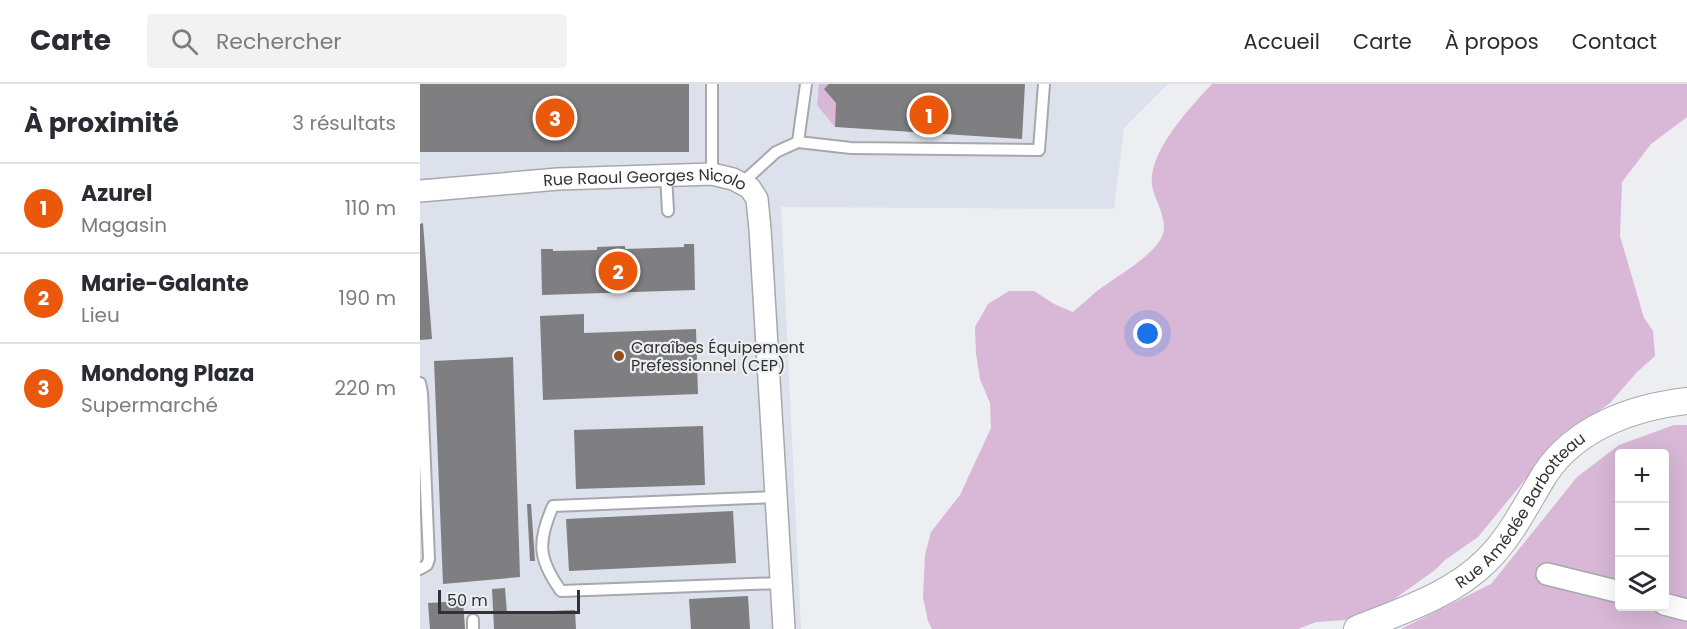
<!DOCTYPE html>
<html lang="fr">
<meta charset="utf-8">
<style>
:root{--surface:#fff;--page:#f2f2f3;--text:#2b2b33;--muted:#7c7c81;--line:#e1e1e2;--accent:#ea580c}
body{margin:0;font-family:Poppins,sans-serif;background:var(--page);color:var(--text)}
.controls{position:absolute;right:18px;bottom:18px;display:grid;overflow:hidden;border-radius:6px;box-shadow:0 6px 24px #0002}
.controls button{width:54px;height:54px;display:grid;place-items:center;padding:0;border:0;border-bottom:2px solid var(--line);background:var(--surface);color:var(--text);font:30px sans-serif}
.scale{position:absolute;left:18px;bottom:15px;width:142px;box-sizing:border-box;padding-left:6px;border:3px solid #323233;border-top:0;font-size:16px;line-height:21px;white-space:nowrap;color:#323233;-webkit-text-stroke:4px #edeef1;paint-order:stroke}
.you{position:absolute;left:728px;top:250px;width:21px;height:21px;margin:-15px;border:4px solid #fff;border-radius:50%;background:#1a73e8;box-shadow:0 0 0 9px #1a73e833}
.badge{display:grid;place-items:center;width:39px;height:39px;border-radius:50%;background:var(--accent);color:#fff;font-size:20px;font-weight:700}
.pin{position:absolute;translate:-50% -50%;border:3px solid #fff;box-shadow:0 2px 6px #0006}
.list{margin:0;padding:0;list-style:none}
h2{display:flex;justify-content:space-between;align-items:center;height:78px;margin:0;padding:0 24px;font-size:26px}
h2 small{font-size:20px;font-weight:400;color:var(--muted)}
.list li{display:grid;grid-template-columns:39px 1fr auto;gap:18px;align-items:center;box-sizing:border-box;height:90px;padding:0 24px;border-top:2px solid var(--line)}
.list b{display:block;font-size:22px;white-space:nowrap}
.list p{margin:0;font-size:20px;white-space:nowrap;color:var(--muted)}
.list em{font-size:20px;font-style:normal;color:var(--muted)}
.icon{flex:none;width:33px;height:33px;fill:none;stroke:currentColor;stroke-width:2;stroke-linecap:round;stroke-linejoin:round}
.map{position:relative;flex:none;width:1267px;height:545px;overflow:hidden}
header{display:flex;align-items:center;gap:36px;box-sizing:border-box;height:84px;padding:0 30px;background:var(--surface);border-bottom:2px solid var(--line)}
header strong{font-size:28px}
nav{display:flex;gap:33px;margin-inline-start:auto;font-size:21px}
.search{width:420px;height:54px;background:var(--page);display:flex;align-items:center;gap:15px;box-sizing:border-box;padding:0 21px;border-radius:6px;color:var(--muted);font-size:22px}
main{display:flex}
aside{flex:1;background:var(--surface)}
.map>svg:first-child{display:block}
</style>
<header>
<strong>Carte</strong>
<div class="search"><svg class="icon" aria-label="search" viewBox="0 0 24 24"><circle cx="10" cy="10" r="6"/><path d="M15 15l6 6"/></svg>Rechercher</div>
<nav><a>Accueil</a><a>Carte</a><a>À propos</a><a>Contact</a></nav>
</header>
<main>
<aside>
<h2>À proximité<small>3 résultats</small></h2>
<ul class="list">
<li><span class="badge">1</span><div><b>Azurel</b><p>Magasin</p></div><em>110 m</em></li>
<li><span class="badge">2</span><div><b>Marie-Galante</b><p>Lieu</p></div><em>190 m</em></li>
<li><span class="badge">3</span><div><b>Mondong Plaza</b><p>Supermarché</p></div><em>220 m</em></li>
</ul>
</aside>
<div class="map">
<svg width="1267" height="545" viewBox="0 0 1267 545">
<rect width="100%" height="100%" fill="#edeef1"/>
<polygon fill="#dde1eb" points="0,0 748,0 704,44 694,125 361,123 381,545 0,545"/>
<g fill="#d8b7d7" fill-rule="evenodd">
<polygon points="399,0 418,0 415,43 397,21"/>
<path d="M 792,0 L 1267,0 L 1267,33 L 1231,60 L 1202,98 L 1200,152 L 1224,234 L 1233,247 L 1235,272 L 1217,288 L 1190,319 L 1136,358 L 1058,453 L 1025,476 L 1015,486 L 973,516 L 950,528 L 925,536 L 896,538 L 878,545 L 512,545 L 508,537 L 503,513 L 505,471 L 511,448 L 540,411 L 571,344 L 570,319 L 560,295 L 556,269 L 555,243 L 568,220 L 589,207 L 614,207 L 634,220 L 653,228 C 661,221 669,214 677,207 C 695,193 735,172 743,150 C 748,135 734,115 732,101 C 728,68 771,22 792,0 Z"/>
<path d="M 1254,341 L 1267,341 L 1267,545 L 981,545 L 1071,500 L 1157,393 L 1199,361 ZM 1200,370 L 1244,370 L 1244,522 L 1200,522 Z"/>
</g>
<g fill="#7f7e81">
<rect x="0" y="0" width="269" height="68"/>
<polygon points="409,0 605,0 602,55 415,43 416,19 404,5"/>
<polygon points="3,139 12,255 0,256 0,140"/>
<polygon points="264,160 274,160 275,206 122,211 121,165 133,165 133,167 177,166 177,163 205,162 205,165 264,163"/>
<polygon points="164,230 164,249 276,245 278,310 123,316 120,232"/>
<polygon points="93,273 100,493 23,500 14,277"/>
<polygon points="283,342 285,401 156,405 154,346"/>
<polygon points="107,420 111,420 115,477 110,477"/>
<polygon points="313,427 316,479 149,487 146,435"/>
<polygon points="85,504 87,529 155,526 156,545 74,545 72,505"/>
<polygon points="328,512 330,545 271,545 269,515"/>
<polygon points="43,517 45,545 10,545 8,519"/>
</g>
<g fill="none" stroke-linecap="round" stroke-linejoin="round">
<g stroke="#a7a8ab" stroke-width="14">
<g id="service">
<polyline points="378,58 431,64 619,66 624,0"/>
<polyline points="292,90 292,0"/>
<polyline points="246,91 248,127"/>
<polyline points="322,99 356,68 378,58 386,0"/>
<polyline points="0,299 2,309 9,475 7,481 0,485"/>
<path d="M 356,413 L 133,422 C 117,458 118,475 141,507 L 361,499"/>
<polyline points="53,545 53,536"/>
</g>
</g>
<g stroke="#a7a8ab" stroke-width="24">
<g id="minor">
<path id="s1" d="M 0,107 L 138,95 L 292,90 L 313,95 L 330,104 L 337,115 L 340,145 L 364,545"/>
<polyline points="1127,490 1200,508"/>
<polyline points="1244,520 1267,526"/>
</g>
</g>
<g stroke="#a7a8ab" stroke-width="28">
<g id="tertiary">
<path id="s2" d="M 937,545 C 981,527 1032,511 1066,477 C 1091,453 1107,419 1125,390 C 1156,343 1214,323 1267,317"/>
</g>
</g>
<use href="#service" stroke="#fff" stroke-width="10"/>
<use href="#minor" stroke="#fff" stroke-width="21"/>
<use href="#tertiary" stroke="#fff" stroke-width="26"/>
</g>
<circle fill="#924e20" stroke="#edeef1" stroke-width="2" cx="199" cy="272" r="6"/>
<g text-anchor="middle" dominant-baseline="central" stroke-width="4.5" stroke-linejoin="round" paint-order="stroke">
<g font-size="16" fill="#323233" stroke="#edeef1">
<text stroke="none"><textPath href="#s1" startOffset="226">Rue Raoul Georges Nicolo</textPath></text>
<text stroke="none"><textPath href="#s2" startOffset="208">Rue Amédée Barbotteau</textPath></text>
</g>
<g font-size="16" fill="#323233" stroke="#edeef1" text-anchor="start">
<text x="211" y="263">Caraîbes Équipement<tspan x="211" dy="18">Prefessionnel (CEP)</tspan></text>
</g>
</g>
</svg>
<div class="controls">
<button>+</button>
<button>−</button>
<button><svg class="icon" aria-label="layers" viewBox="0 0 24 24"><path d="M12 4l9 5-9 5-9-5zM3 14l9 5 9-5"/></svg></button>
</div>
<div class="scale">50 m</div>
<div class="you"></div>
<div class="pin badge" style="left:509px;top:31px">1</div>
<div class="pin badge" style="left:198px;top:187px">2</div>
<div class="pin badge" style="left:135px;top:34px">3</div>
</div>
</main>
